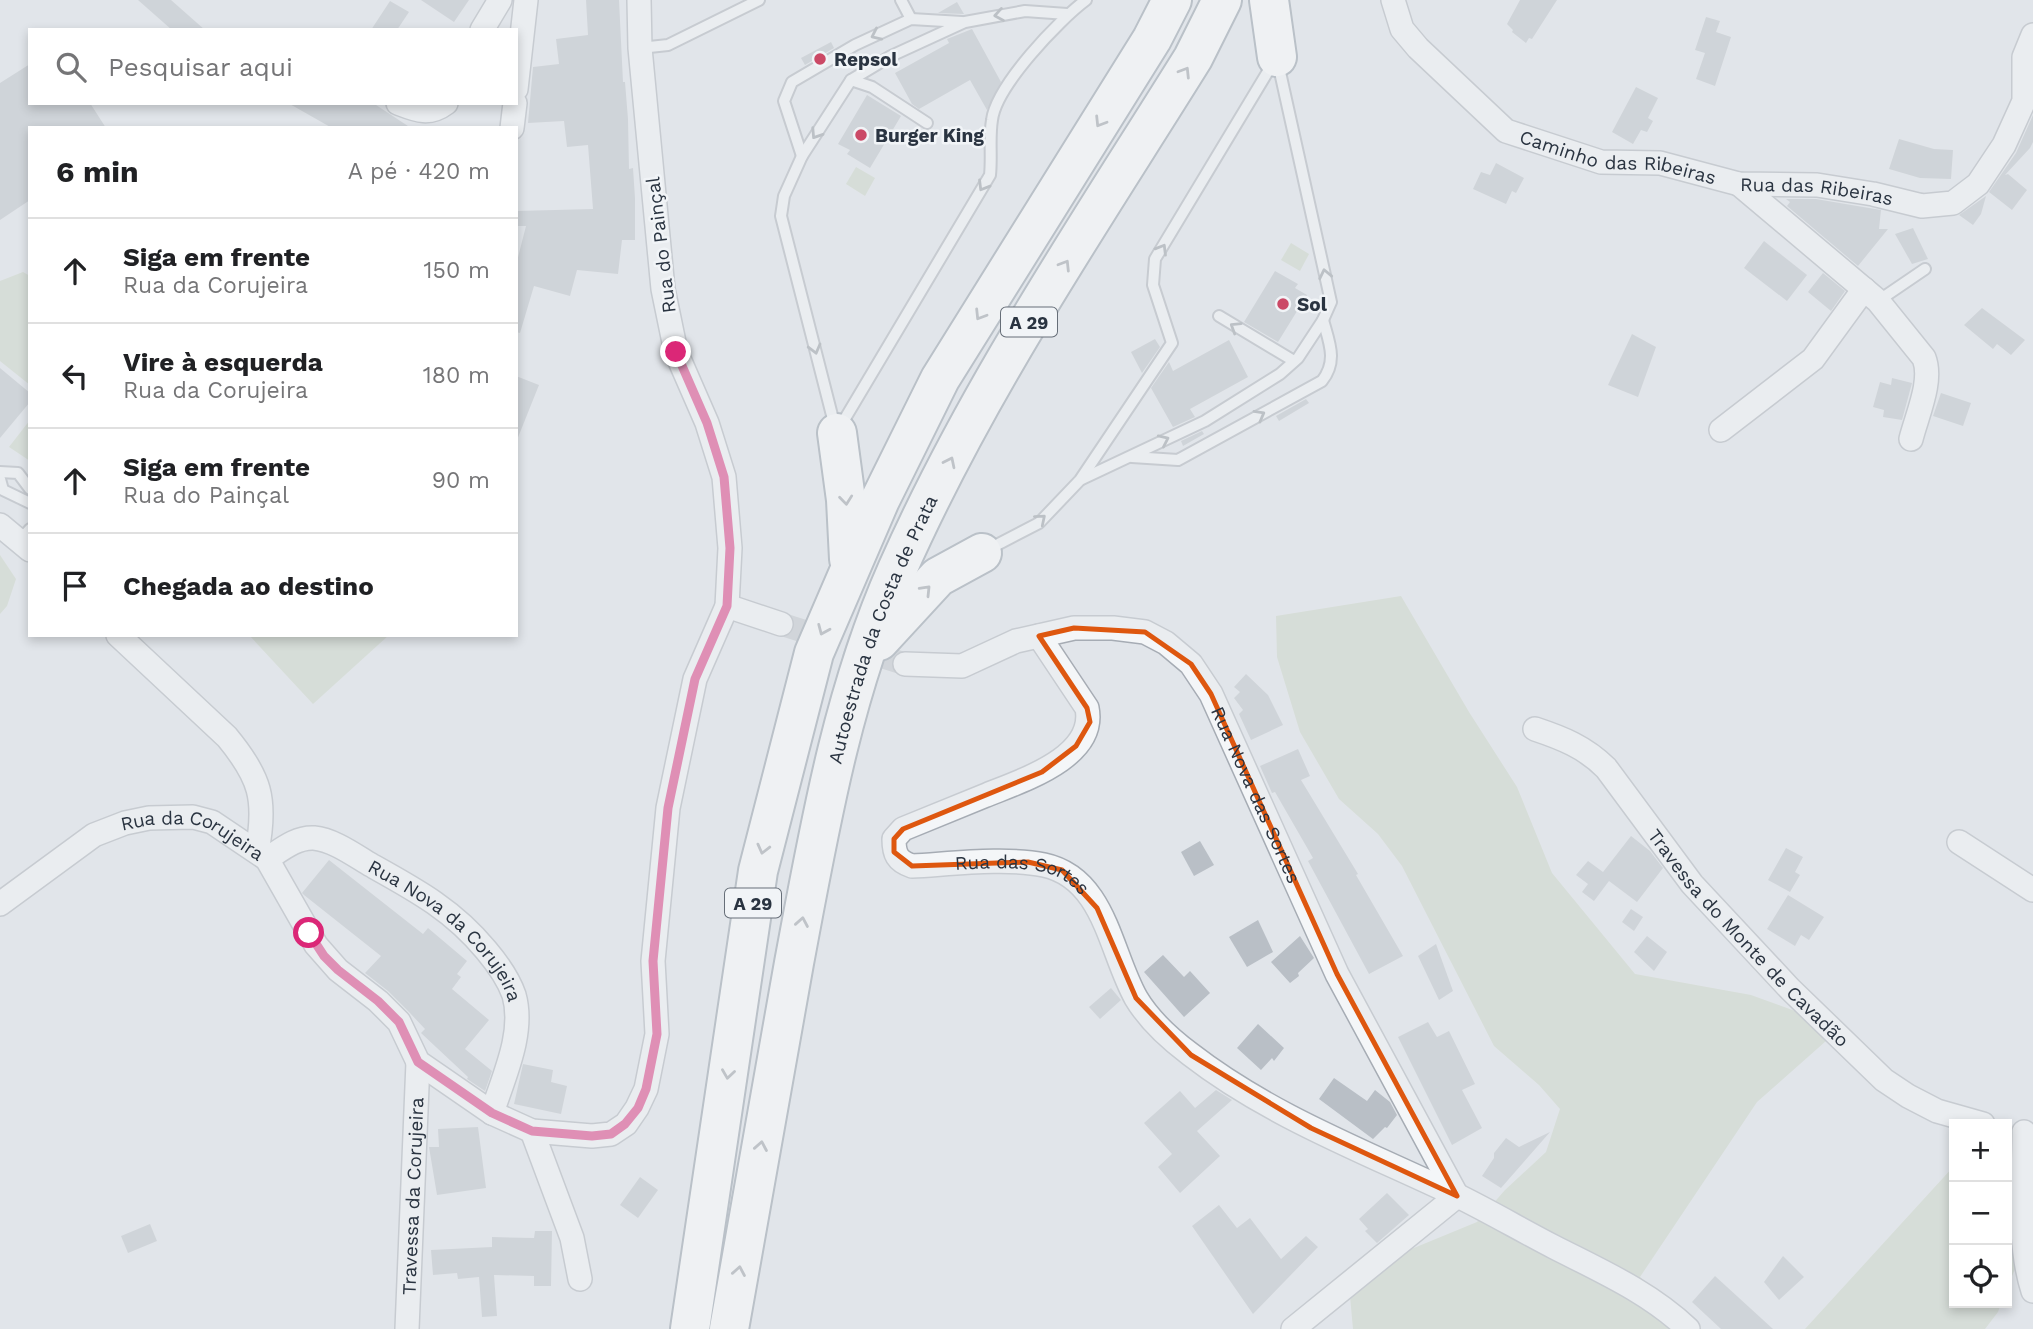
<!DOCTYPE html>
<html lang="pt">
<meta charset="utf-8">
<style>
:root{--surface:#fff;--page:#f6f6f6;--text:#202124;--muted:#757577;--line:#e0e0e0}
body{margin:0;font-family:"Work Sans",sans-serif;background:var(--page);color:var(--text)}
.controls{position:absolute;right:21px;bottom:21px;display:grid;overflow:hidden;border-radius:0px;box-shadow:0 4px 10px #0003}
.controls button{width:63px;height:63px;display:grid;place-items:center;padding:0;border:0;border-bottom:2px solid var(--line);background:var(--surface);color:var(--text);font:35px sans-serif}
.stop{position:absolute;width:21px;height:21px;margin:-16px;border:5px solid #db2777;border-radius:50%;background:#fff}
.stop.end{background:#db2777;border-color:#fff;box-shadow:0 2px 7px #0008}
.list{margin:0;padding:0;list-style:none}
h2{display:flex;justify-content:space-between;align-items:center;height:91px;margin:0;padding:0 28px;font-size:30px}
h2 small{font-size:23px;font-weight:400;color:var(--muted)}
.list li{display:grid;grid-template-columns:46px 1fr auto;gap:21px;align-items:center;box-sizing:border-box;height:105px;padding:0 28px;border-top:2px solid var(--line)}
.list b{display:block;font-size:26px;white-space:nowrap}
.list p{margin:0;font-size:23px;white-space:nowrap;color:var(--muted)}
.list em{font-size:23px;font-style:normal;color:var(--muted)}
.icon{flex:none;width:38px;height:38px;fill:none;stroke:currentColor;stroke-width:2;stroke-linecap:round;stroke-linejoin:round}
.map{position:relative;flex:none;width:2033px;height:1329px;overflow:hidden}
.search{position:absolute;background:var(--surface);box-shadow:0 4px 10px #0003;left:28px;top:28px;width:490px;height:77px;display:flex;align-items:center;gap:18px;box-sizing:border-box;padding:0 24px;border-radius:0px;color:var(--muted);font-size:26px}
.panel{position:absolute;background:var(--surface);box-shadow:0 4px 10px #0003;left:28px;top:126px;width:490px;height:511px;border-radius:0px}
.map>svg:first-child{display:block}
</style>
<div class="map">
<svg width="2033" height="1329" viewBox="0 0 2033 1329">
<rect width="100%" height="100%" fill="#e1e5ea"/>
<g fill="#c8d3c3">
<polygon points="856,167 875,178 865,196 846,184"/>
<polygon points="1291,243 1309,254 1300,271 1281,260"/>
<polygon points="23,272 30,276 30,385 0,361 0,281"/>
<polygon points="30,420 30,461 9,447"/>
<polygon points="0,555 16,579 7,606 0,614"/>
<polygon points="1401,596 1469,712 1517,787 1552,873 1635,974 1751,995 1836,1026 1835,1033 1757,1102 1640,1277 1693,1329 1353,1329 1349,1285 1409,1250 1477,1222 1505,1190 1546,1152 1560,1109 1539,1085 1494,1046 1402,866 1378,834 1339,799 1300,732 1277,657 1276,616"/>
<polygon points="249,635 389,635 313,704"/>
<polygon points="2007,1154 2022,1251 2007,1289"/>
<polygon points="1954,1166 1954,1303 2001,1303 1998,1312 1985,1329 1805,1329"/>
</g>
<g fill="#b9bfc6">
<polygon points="138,0 171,0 205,30 172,30"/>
<polygon points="421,0 469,0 454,22"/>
<polygon points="586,0 619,0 623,82 625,82 628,119 629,169 633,168 635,198 635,240 622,240 618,274 577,270 570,296 534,286 520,333 516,332 516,265 526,226 516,226 516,211 593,209 588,145 567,147 564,121 528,123 533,67 559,64 556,39 588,35"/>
<polygon points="1520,0 1557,0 1532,39 1529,38 1526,43 1512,32 1513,30 1507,24"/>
<polygon points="390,1 409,12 397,30 371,30"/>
<polygon points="957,2 964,14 938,13"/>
<polygon points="1706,17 1720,21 1716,32 1731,37 1715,86 1696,79 1705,53 1695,50"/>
<polygon points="972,29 1001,82 987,110 970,80 919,109 912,104 895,73 949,43 947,39"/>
<polygon points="831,42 834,48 805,65 801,58"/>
<polygon points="30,64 30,103 90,103 106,128 30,128 30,200 0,220 0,83"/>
<polygon points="1636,87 1658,98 1648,118 1653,121 1647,132 1641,130 1633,144 1612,132"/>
<polygon points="867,95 901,116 870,168 847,154 850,150 838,144"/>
<polygon points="288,103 373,103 411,128 332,128"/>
<polygon points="2033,115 2033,142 2030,148 2005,175 2008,174 2027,190 2012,210 1989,192 2016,153"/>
<polygon points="1899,139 1934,149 1953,150 1951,179 1920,178 1889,169"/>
<polygon points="1496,163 1524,178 1516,193 1512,191 1506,204 1473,189 1481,172 1490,175"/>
<polygon points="1986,196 1981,214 1973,225 1959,215"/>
<polygon points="1786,199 1816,199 1881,210 1879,229 1888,229 1858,266 1787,206 1790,202"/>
<polygon points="1913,228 1928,259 1912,264 1895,234"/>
<polygon points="1764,241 1807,275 1787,301 1744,268"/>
<polygon points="1275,271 1298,284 1295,288 1307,295 1278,342 1244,322"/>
<polygon points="1823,273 1845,291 1831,311 1808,292"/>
<polygon points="1982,308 2025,340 2011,355 1997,344 1993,349 1964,325"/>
<polygon points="1632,334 1656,347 1638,397 1608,385"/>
<polygon points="1155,339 1160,347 1142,373 1131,352"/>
<polygon points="1229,340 1248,377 1190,409 1195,417 1173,427 1151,388 1169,362 1173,371"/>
<polygon points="0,368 30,393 30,402 0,438"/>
<polygon points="516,376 539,385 517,440 516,440"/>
<polygon points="1892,378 1912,383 1902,420 1883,417 1884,410 1873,407 1880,382 1891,385"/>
<polygon points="1941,393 1971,403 1963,426 1933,416"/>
<polygon points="1306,399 1309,403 1279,421 1276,416"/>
<polygon points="1202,431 1204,434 1183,446 1181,441"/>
<polygon points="1246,674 1268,695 1283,725 1251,740 1239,714 1243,710 1234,698 1240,692 1234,687"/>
<polygon points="1298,749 1310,776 1301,780 1358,874 1356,875 1403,956 1369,974 1308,861 1313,858 1275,792 1272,793 1260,766"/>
<polygon points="1631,836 1650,851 1663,868 1637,902 1609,881 1594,901 1582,892 1588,884 1576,875 1588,861 1603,872"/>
<polygon points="1200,841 1214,865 1194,876 1181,852"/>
<polygon points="1786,848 1803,857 1795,872 1800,875 1790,892 1768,880"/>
<polygon points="329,860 423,934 428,928 467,961 457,974 461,977 452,989 489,1020 465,1049 492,1071 485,1091 467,1079 468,1077 421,1033 425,1029 409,1012 388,991 365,973 381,956 304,895 302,893"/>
<polygon points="1788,895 1824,917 1809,940 1801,935 1795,946 1767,929"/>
<polygon points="1631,909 1643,917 1634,931 1622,922"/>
<polygon points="1258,920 1273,952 1247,967 1229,937"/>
<polygon points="1300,936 1314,958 1298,973 1299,976 1290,983 1271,962"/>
<polygon points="1647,936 1667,952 1654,971 1634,952"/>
<polygon points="1436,944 1453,991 1439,1000 1418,956"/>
<polygon points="1163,955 1184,977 1190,971 1210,993 1184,1017 1144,972"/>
<polygon points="1111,988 1121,1000 1100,1019 1089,1007"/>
<polygon points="1428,1022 1437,1037 1449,1031 1475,1084 1462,1090 1482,1128 1452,1145 1398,1037"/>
<polygon points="1258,1024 1284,1048 1274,1061 1272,1058 1261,1070 1237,1048"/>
<polygon points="523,1064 553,1070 551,1082 567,1086 561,1114 514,1104"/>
<polygon points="1334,1078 1367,1101 1375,1090 1390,1102 1397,1115 1387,1128 1385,1127 1373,1139 1319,1099"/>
<polygon points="1216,1090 1232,1100 1197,1131 1220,1156 1180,1193 1158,1167 1172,1154 1144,1123 1180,1091 1195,1108"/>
<polygon points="478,1127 486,1188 437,1195 429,1147 439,1147 438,1129"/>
<polygon points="1550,1132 1501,1188 1482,1176 1494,1158 1494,1153 1506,1138 1519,1147"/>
<polygon points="640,1177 658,1190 638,1218 620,1205"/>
<polygon points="1387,1193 1409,1215 1377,1243 1365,1231 1368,1229 1359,1219"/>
<polygon points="1219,1205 1237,1228 1250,1218 1281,1259 1306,1236 1318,1247 1253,1314 1192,1226"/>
<polygon points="150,1224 157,1241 128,1253 121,1236"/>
<polygon points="535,1231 552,1231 551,1286 534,1286 534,1276 494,1275 497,1316 482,1317 479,1277 458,1279 457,1273 433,1275 431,1250 492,1247 492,1237 534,1238"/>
<polygon points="1783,1256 1804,1277 1779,1300 1764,1282"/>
<polygon points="1715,1276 1773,1329 1721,1329 1692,1302"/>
</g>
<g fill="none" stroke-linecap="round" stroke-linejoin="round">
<polyline stroke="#bcc2c8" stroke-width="23" stroke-dasharray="23 11" stroke-linecap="butt" points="781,624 905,664"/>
<g stroke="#a6acb4" stroke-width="14">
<g id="service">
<polyline points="901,0 911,19"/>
<polyline points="640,48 668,45 759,0"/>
<polyline points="851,80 872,87 927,123"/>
<polyline points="802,156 784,101 792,82 855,45 911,19 962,22"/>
<polyline points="1878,301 1925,269"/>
<polyline points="1219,316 1294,361"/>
<polyline points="835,427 781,216 784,196 802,156 851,80 891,56 965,22 1025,11 1067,14"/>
<path d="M 840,427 L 990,175 C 992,157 989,138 992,120 C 996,86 1059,20 1086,0"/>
<path d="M 1132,457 L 1178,460 L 1322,381 C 1338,361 1329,342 1323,320"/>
<polyline points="0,472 18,473 30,489"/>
<polyline points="0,479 3,490 30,503"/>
<polyline points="1082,479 1205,421 1280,374 1298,358 1323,320 1331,302 1278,63"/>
<polyline points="20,540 30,529"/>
<polyline points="987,550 1039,523 1080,480 1172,343 1153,285 1155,259 1273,63"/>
</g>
</g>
<g stroke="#a6acb4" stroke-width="26">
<g id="minor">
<path id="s1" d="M 1393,0 L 1402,29 L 1418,48 L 1506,131 L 1601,162 L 1660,163 L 1739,184 L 1817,185 L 1873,194 L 1922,206 L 1953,203 L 1978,184 L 2004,145 L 2024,101 L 2024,57 L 2033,35"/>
<polyline points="482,30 500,0"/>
<polyline points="516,89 526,0"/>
<path d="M 398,103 C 416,110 429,116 446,103"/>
<polyline points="512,128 515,103"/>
<path d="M 1739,184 L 1878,301 L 1924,358 C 1933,381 1917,415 1911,439"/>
<polyline points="1721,430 1813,359 1864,289"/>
<polyline points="0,525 30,550"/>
<polyline points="727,606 781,624"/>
<path d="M 118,635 L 227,737 C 260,777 267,799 257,851"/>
<path id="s2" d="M 1039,636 L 1087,708 C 1097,758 1020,781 984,796 C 957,807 930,818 903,829 L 894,839 C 894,854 897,861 912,866 C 951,864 1006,857 1044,865 C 1105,878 1110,952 1136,998 C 1149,1020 1170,1039 1190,1054 C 1270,1116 1366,1152 1456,1195 C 1489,1211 1521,1230 1554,1247 C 1601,1271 1649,1292 1688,1329"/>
<path id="s3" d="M 905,664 L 962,666 L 1016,641 L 1074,628 L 1113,628 L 1145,632 L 1166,643 L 1191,664 L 1211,694 L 1337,974 L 1457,1196"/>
<path id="s4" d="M 1535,729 C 1562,738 1585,747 1606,768 L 1692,884 L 1790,989 L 1884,1080 L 1908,1096 L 1937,1111 L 1983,1124"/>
<polyline points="1959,842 2033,890"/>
<path id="s5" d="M 267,859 C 281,850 296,837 314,838 C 334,840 354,855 371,865 C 416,890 453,910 486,950 C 497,963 508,978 514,995 C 525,1033 503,1078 492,1113"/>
<path id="s6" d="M 0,904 L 94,835 L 125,823 L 149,818 L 193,817 L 212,822 L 267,859 L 316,945 L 338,970 L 378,1001 L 399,1022 L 418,1062 L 492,1113 L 532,1131 L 592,1136 L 611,1134 L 626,1124 L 637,1108 L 646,1089 L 657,1034 L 653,961 L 668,808 L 695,679 L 727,606 L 730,548 L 724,477 L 707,423 L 676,352 L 663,289 L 640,48 L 639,0"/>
<polyline points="532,1131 572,1238 580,1279"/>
<path d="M 2024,1132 C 2024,1184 2017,1241 2033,1291"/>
<path id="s7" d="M 407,1329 L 418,1062"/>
<polyline points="1293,1329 1457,1196"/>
</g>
</g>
<g stroke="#8994a0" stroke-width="42">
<g id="motorway">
<polyline points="1269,0 1277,57"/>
<polyline points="837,433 846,500 849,559"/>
<polyline points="879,641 938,577 982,553"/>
<polyline points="690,1329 758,871 814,653 880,500 940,379 1152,39 1172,0"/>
<path id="s8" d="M 729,1329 C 750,1207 772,1085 794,963 C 819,830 842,694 897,570 C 977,389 1089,225 1193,58 L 1222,0"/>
</g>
</g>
<use href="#service" stroke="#f4f6f8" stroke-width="10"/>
<use href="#minor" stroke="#f4f6f8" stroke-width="23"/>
<use href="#motorway" stroke="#fff" stroke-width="38"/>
</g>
<defs><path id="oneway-chevron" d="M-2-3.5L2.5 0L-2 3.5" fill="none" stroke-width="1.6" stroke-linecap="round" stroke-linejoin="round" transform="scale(1.75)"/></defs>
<g stroke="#8f959c">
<use href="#oneway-chevron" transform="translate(999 15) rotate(170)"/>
<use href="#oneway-chevron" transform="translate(876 35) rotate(155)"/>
<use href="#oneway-chevron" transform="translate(816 134) rotate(123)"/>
<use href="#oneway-chevron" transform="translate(983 186) rotate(121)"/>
<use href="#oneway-chevron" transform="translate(1162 249) rotate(-59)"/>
<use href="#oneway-chevron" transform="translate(1325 274) rotate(-102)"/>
<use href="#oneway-chevron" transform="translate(1235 327) rotate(-148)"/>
<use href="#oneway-chevron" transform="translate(815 349) rotate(75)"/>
<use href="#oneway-chevron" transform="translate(1260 415) rotate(-29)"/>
<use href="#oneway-chevron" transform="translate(1164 440) rotate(-25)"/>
<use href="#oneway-chevron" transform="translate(1041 519) rotate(-40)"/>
</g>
<g stroke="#949aa0">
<use href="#oneway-chevron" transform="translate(1185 72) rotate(-58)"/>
<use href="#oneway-chevron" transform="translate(1100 122) rotate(122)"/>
<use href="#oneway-chevron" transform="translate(1065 265) rotate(-58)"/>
<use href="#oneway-chevron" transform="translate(980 315) rotate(122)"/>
<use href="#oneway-chevron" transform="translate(950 462) rotate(-64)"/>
<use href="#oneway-chevron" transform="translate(846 500) rotate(84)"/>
<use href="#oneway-chevron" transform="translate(926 590) rotate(-46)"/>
<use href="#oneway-chevron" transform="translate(823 630) rotate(113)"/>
<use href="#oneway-chevron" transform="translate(763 849) rotate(104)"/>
<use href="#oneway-chevron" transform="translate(802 922) rotate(-80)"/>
<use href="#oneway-chevron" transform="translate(728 1074) rotate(98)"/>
<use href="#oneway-chevron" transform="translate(761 1146) rotate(-80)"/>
<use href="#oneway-chevron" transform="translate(739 1271) rotate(-80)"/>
</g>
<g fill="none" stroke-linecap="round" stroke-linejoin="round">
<polyline stroke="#db2777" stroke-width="9" points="309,933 324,956 338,970 378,1001 399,1022 418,1062 492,1113 532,1131 592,1136 611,1134 625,1124 638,1108 646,1089 657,1034 653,961 668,808 695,679 727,606 730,548 724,477 707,423 676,352"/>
</g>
<path d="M0 0H2033V1329H0ZM 1074,628 L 1145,632 L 1191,664 L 1211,694 L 1337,974 L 1457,1196 L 1311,1128 L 1191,1055 L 1136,998 L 1097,908 L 1062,870 L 1028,862 L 912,866 L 894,852 L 894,839 L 903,829 L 1042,772 L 1076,746 L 1090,722 L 1087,708 L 1039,636 Z" fill="#e1e5ea" fill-opacity=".55" fill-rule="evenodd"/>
<path fill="none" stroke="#de570f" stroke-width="5" stroke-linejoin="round" d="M 1074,628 L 1145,632 L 1191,664 L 1211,694 L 1337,974 L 1457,1196 L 1311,1128 L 1191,1055 L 1136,998 L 1097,908 L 1062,870 L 1028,862 L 912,866 L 894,852 L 894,839 L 903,829 L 1042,772 L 1076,746 L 1090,722 L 1087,708 L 1039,636 Z"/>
<g fill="#cb4966" stroke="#f1f4f7" stroke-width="2.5">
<circle cx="820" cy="59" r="7"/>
<circle cx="861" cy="135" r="7"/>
<circle cx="1283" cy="304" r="7"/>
</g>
<g text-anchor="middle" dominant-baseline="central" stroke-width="5" stroke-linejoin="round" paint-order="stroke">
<g fill="#f1f4f7" stroke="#666e78" stroke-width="2">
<rect x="1001" y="307.5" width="56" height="29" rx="5"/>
<rect x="725" y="888.5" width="56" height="29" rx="5"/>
</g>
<g font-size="18" font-weight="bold" fill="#2a3441">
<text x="1029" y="322">A 29</text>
<text x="753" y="903">A 29</text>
</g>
<g font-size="19" font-weight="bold" fill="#2a3441" stroke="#f1f4f7" text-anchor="start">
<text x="834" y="59">Repsol</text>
<text x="875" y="135">Burger King</text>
<text x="1297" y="304">Sol</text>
</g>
<g font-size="19" fill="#2a3441" stroke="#f1f4f7">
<text stroke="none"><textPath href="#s1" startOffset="292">Caminho das Ribeiras</textPath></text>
<text stroke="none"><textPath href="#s1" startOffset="495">Rua das Ribeiras</textPath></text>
<text transform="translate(661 245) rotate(-97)">Rua do Painçal</text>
<text stroke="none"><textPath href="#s8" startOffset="718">Autoestrada da Costa de Prata</textPath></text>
<text stroke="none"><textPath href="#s3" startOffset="450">Rua Nova das Sortes</textPath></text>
<text stroke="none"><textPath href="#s6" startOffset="222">Rua da Corujeira</textPath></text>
<text stroke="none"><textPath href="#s2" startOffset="483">Rua das Sortes</textPath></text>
<text stroke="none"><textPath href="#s5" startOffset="217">Rua Nova da Corujeira</textPath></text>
<text stroke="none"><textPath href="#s4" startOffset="304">Travessa do Monte de Cavadão</textPath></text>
<text stroke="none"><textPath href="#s7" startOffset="133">Travessa da Corujeira</textPath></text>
</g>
</g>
</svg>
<div class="controls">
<button>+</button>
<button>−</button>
<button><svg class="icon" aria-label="locate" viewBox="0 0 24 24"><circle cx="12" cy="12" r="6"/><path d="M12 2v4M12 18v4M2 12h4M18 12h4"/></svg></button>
</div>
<div class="stop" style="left:309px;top:933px"></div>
<div class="stop end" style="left:676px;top:352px"></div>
<div class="search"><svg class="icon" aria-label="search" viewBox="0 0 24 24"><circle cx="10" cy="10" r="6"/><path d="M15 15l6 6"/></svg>Pesquisar aqui</div>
<section class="panel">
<h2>6 min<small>A pé · 420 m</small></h2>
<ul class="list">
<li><svg class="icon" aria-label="ahead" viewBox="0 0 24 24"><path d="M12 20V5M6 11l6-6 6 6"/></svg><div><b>Siga em frente</b><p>Rua da Corujeira</p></div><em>150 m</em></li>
<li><svg class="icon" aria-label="left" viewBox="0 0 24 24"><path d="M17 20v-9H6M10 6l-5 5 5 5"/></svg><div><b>Vire à esquerda</b><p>Rua da Corujeira</p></div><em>180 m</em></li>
<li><svg class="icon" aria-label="ahead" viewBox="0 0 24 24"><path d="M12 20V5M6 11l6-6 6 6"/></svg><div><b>Siga em frente</b><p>Rua do Painçal</p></div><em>90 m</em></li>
<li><svg class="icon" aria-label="arrive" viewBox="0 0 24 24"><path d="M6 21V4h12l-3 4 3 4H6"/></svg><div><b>Chegada ao destino</b></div></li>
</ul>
</section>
</div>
